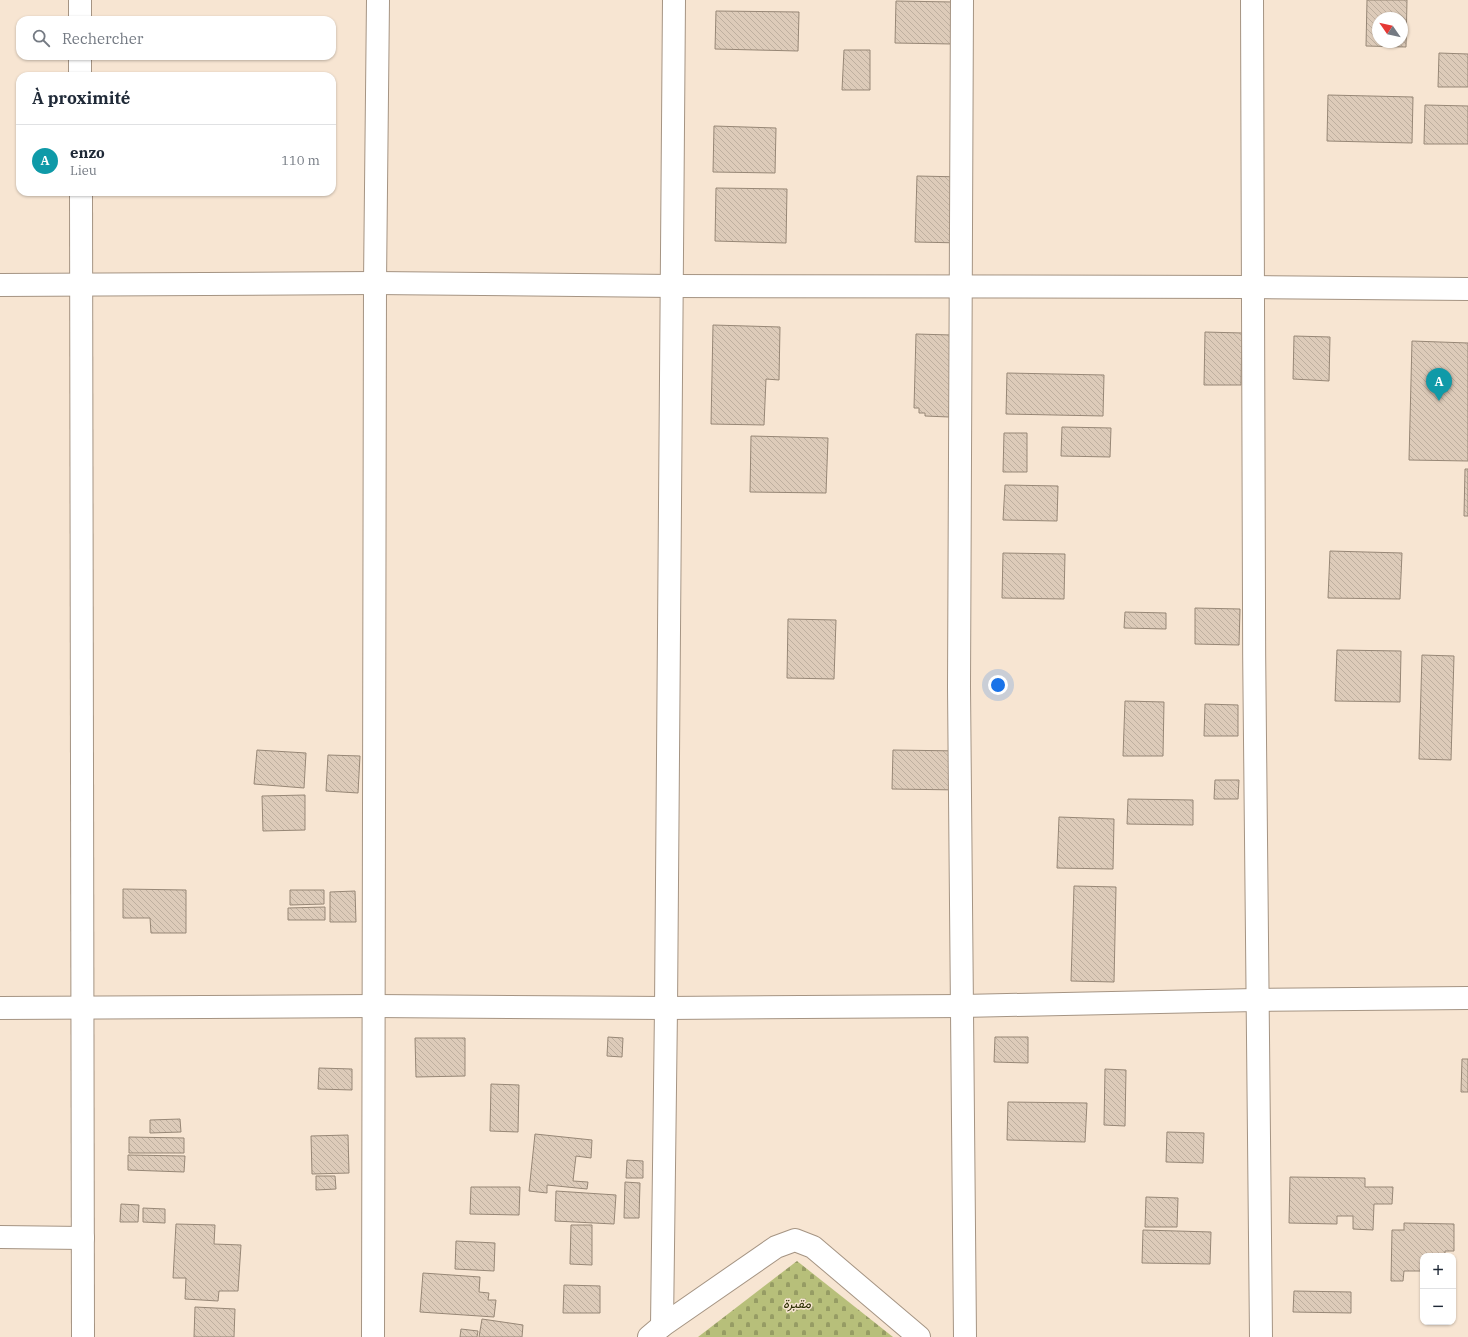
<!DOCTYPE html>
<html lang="fr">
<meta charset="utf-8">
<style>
:root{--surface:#fff;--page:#f6f6f7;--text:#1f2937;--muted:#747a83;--line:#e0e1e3;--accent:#b45309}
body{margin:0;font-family:"IBM Plex Serif",Vazirmatn,serif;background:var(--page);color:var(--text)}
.controls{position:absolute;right:12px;bottom:12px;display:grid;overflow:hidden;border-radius:8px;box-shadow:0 1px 3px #0004}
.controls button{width:36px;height:36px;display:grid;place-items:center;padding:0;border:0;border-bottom:1px solid var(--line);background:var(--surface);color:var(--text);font:20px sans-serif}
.compass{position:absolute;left:1372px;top:12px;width:36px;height:36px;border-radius:50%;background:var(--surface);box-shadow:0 1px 3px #0004;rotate:304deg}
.you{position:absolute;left:998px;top:685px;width:14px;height:14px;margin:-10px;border:3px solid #fff;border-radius:50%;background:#1a73e8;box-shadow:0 0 0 6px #1a73e833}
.badge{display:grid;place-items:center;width:26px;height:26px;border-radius:50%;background:var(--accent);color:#fff;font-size:13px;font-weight:700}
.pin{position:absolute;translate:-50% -33px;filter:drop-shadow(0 1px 2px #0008)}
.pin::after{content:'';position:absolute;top:21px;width:14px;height:12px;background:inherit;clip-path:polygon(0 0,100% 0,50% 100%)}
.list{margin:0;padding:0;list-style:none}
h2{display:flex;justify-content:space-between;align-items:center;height:52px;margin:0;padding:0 16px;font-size:17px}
h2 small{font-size:13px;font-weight:400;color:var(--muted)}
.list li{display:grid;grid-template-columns:26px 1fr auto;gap:12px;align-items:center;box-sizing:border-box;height:72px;padding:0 16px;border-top:1px solid var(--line)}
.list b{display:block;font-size:15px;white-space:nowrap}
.list p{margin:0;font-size:13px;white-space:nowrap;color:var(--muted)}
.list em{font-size:13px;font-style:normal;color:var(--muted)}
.icon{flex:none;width:22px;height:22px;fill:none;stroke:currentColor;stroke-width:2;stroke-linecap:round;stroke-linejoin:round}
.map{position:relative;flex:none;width:1468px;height:1337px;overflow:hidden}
.search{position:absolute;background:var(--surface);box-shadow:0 1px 3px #0004;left:16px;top:16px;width:320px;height:44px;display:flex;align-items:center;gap:10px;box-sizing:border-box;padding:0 14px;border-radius:12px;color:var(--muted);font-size:15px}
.panel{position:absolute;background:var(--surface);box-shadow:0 1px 3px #0004;left:16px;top:72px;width:320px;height:124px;border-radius:12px}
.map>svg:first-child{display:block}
</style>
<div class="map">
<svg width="1468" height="1337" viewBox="0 0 1468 1337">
<defs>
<pattern id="cemetery-stones" width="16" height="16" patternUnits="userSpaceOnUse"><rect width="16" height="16" fill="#b7bf7a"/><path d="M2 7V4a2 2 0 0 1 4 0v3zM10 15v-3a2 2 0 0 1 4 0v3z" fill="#969c64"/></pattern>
<pattern id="building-back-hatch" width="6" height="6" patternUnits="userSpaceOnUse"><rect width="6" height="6" fill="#ddcbb9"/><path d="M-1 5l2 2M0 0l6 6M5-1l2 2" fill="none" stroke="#beaf9f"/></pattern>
</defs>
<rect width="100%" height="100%" fill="#f7e5d2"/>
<polygon fill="url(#cemetery-stones)" points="797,1261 893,1337 698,1337"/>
<g fill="url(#building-back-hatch)" stroke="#978776" fill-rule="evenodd">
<path d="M 1367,0 L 1407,0 L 1406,47 L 1366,46 ZM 1378,18 L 1402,18 L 1402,42 L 1378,42 Z"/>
<polygon points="896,1 953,2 952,44 895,43"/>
<polygon points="716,11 799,12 798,51 715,49"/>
<polygon points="844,50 870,50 870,90 842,90"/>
<polygon points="1439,53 1468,54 1468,87 1438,87"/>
<polygon points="1328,95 1413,97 1412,143 1327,141"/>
<polygon points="1425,105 1468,106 1468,144 1424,144"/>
<polygon points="714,126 776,128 775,173 713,172"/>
<polygon points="917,176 964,177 962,243 915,242"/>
<polygon points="716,188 787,189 786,243 715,241"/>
<polygon points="713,325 780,327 779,380 766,379 764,425 711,424"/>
<polygon points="1205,332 1242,333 1241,385 1204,385"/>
<polygon points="916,334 951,335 949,417 925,416 925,413 919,413 919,408 914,408"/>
<polygon points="1294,336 1330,337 1329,381 1293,379"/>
<polygon points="1412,341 1468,343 1468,461 1409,460"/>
<polygon points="1007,373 1104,375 1103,416 1006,414"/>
<polygon points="1062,427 1111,428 1110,457 1061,456"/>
<polygon points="1004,433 1027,433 1027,472 1003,472"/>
<polygon points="751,436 828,438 826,493 750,492"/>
<polygon points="1465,469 1468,469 1468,516 1464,516"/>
<polygon points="1005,485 1058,486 1057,521 1003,520"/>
<polygon points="1330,551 1402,553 1400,599 1328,598"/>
<polygon points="1003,553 1065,554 1064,599 1002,598"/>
<polygon points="1195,608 1240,609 1239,645 1195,644"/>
<polygon points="1125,612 1166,613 1166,629 1124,628"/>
<polygon points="788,619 836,620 834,679 787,678"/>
<polygon points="1337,650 1401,651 1400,702 1335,701"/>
<polygon points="1422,655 1454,656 1451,760 1419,759"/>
<polygon points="1125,701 1164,702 1163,756 1123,756"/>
<polygon points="1205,704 1238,705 1238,736 1204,736"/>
<polygon points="257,750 306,753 304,788 254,784"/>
<polygon points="893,750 961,751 960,790 892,789"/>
<polygon points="328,755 360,756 358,793 326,791"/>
<polygon points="1215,780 1239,780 1238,799 1214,799"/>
<polygon points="305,795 305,830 263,831 262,796"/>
<polygon points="1128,799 1193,800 1193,825 1127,824"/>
<polygon points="1059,817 1114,819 1113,869 1057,868"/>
<polygon points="1074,886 1116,887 1114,982 1071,981"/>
<polygon points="123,889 186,890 186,933 151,933 150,918 123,918"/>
<polygon points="290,890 324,890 324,904 290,905"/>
<polygon points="355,891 356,922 330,922 330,892"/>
<polygon points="325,907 325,920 288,920 288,908"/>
<polygon points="608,1037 623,1038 622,1057 607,1056"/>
<polygon points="995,1037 1028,1037 1028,1063 994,1062"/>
<polygon points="415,1038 465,1038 465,1076 416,1077"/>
<polygon points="1462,1059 1468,1059 1468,1092 1461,1092"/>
<polygon points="319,1068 352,1069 352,1090 318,1089"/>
<polygon points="1105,1069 1126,1070 1125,1126 1104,1125"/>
<polygon points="491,1084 519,1085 518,1132 490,1131"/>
<polygon points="1008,1102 1087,1103 1085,1142 1007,1140"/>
<polygon points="180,1119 181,1132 150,1133 150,1120"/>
<polygon points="1167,1132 1204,1133 1203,1163 1166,1162"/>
<polygon points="535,1134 592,1140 591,1158 576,1156 573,1181 588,1182 587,1189 547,1185 547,1193 529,1191"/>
<polygon points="348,1135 349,1173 312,1174 311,1136"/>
<polygon points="129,1137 184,1138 184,1153 129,1153"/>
<polygon points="128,1155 185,1156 184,1172 128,1170"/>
<polygon points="627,1160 643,1161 643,1178 626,1178"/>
<polygon points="316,1176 335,1176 336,1189 316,1190"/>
<polygon points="1290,1177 1365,1178 1365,1187 1393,1187 1392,1204 1374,1204 1373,1230 1353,1229 1353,1216 1337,1216 1337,1224 1289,1223"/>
<polygon points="625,1182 640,1183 639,1218 624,1218"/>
<polygon points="471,1187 520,1187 519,1215 470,1214"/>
<polygon points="556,1191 616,1195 614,1224 555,1221"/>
<polygon points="1146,1197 1178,1198 1177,1227 1145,1227"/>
<polygon points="121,1204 139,1205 138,1222 120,1222"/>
<polygon points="143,1208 165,1209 165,1223 143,1222"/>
<polygon points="1404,1223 1454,1224 1454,1251 1445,1251 1445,1256 1423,1256 1423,1271 1404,1271 1403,1281 1391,1281 1392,1230 1404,1230"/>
<polygon points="176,1224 215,1225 214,1244 241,1245 238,1291 219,1291 218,1301 185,1299 186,1278 173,1278"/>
<polygon points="571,1225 592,1225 592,1265 570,1264"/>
<polygon points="1143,1230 1211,1232 1210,1264 1142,1263"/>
<polygon points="456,1241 495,1243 494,1271 455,1269"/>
<polygon points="423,1273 480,1277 479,1292 489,1293 488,1300 496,1300 494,1317 420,1312"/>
<polygon points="564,1285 600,1286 600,1313 563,1313"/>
<polygon points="1294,1291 1351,1292 1351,1313 1293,1312"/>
<polygon points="195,1307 235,1309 234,1337 194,1337"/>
<polygon points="482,1319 523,1325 522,1337 479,1337"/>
<polygon points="461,1329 478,1331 477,1337 460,1337"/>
</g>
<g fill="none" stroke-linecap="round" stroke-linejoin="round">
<g stroke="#a59483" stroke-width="24">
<g id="street">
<polyline points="80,0 80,20"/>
<polyline points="962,0 959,687 965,1337"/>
<path d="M 1252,0 C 1252,446 1255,891 1261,1337"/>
<polyline points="80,56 80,76"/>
<polyline points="81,192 83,1337"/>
<polyline points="0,285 375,283 672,286 1252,287 1468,289"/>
<polyline points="0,1008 374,1006 666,1008 962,1006 1256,1000 1468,998"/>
<polyline points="0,1237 83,1238"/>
<polyline points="662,1326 666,1008 674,0"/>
<polyline points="373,1337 375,283 378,0"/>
<polyline points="649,1337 662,1326 776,1247 795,1240 813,1247 919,1337"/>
</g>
</g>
<use href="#street" stroke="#fff" stroke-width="22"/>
</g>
<g text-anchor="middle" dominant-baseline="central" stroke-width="3" stroke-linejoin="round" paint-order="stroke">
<g font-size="13" font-style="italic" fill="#2a2d01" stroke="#f7e5d2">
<text x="797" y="1303">مقبرة</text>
</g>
</g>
</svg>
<div class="controls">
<button>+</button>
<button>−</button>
</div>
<svg class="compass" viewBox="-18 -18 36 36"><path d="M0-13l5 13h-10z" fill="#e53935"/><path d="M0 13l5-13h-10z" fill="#747a83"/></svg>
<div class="you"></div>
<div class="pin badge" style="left:1439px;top:401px;background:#0f9aa8">A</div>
<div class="search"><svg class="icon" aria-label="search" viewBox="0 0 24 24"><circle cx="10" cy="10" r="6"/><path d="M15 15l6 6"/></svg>Rechercher</div>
<section class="panel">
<h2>À proximité<small></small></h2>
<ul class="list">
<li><span class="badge" style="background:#0f9aa8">A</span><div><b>enzo</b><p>Lieu</p></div><em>110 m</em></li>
</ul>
</section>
</div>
